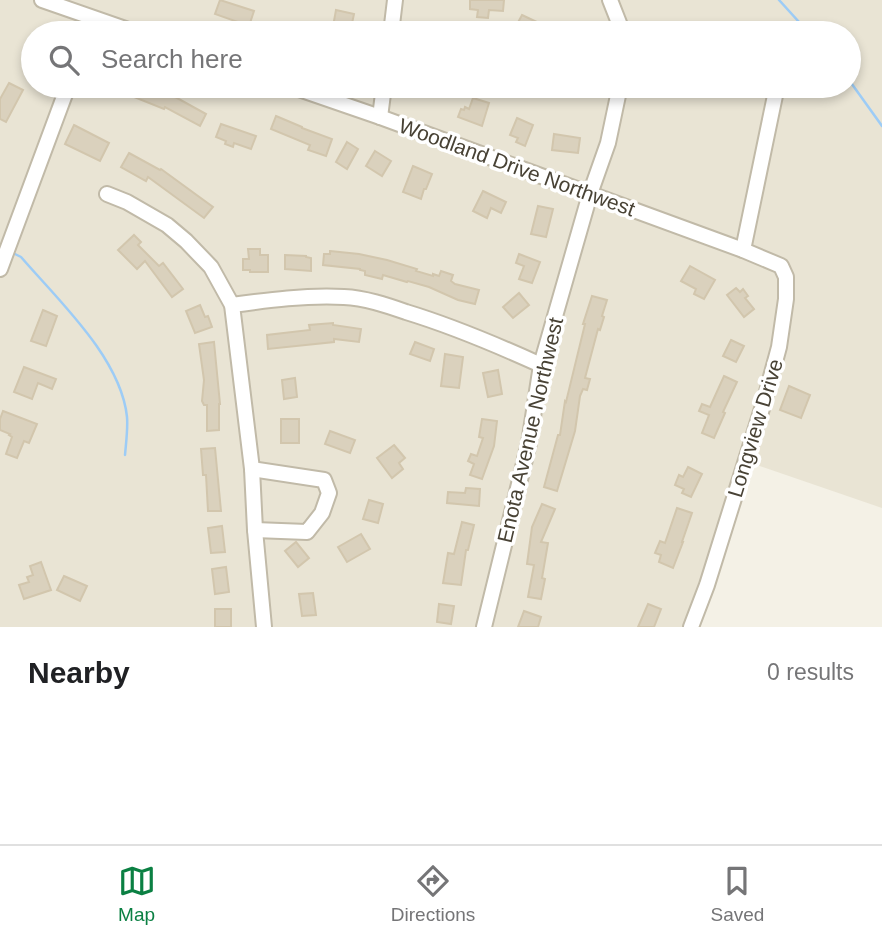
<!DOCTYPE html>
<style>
:root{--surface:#fff;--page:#f6f6f6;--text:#202124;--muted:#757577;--line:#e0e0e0;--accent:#0b8043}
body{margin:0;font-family:Arial,sans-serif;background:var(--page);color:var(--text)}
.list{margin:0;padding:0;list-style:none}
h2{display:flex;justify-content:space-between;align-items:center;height:91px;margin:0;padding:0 28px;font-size:30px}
h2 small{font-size:23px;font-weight:400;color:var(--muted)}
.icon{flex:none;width:38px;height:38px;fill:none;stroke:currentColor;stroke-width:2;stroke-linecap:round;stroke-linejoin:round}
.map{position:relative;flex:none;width:882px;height:627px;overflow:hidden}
.search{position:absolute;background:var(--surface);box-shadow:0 4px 10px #0003;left:21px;right:21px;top:21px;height:77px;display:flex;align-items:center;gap:18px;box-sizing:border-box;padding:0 24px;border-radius:38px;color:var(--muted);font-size:26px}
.sheet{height:217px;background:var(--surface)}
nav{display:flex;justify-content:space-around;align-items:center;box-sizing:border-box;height:98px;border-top:2px solid var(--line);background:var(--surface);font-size:19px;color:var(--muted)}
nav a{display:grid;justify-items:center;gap:4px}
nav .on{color:var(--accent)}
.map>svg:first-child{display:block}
</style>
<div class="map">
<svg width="882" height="627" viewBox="0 0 882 627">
<rect width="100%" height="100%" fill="#f4f1e6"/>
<path fill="#e9e4d4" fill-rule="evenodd" d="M 0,0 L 882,0 L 882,508 L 751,463 L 694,627 L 0,627 ZM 33,33 L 849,33 L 849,86 L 33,86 Z"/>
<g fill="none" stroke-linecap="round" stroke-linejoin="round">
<g stroke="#9dccf6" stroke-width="2.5">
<polyline points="779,0 809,33"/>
<polyline points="849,80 882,126"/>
<path d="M 13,253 L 21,257 C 58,300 121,358 127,417 C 128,429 126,443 125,455"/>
</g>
</g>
<g fill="#dad1bd" stroke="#d2c6ad" stroke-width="2">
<polygon points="220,0 254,11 249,26 215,14"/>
<polygon points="470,0 504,0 503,11 489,10 488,18 477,17 478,10 470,9"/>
<polygon points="336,10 354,14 350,33 332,32"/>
<polygon points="522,15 560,33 526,33 515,28"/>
<polygon points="9,83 23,90 6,122 0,119 0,99"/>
<polygon points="139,86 147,86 177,98 206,114 200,126 165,107 164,109 134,97"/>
<polygon points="473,98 489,103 482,126 458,117 461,109 464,110 465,107 469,109"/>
<polygon points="276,116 302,127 302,128 332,139 326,156 308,150 310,145 271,129"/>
<polygon points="517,118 533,125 525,146 516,142 518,138 510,135"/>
<polygon points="221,124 256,136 251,149 234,143 233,147 225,144 226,141 216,137"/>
<polygon points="74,125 109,143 100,161 65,144"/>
<polygon points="554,134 580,138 578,153 552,150"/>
<polygon points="347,142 358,149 347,169 336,162"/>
<polygon points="375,151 391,161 382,176 366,166"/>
<polygon points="129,153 160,170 161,169 213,207 204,218 148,177 146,181 121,167"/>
<polygon points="413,166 432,174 426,189 424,189 421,199 403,192"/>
<polygon points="483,191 506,202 501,213 491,208 487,218 473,211"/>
<polygon points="538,206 553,209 546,237 531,234"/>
<polygon points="134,235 141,242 138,245 159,266 163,263 183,289 172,297 145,261 137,269 118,250"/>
<polygon points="248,249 260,249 260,255 268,255 268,272 250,272 250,270 243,270 243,259 249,259"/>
<polygon points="330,251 359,254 387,260 417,269 416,271 433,276 433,274 439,276 441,271 453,275 451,281 455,284 479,290 475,304 458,300 429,287 408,281 407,282 383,275 382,279 365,275 365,271 360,270 360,269 323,265 324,254 330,254"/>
<polygon points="519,254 540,262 532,283 519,279 524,266 516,263"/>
<polygon points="285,255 306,256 306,257 311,258 311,271 285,269"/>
<polygon points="690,266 715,280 704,299 694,294 696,289 681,281"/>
<polygon points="736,288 740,292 743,289 748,296 745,298 754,309 744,317 727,295"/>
<polygon points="519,293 529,305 513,318 503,307"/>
<polygon points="592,296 607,300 602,316 604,317 600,330 598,329 585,378 590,379 587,390 583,389 580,396 575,431 557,491 544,487 558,435 560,435 565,401 566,402 585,324 583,324"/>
<polygon points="200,305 205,317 208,316 212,327 195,333 186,311"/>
<polygon points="43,310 57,316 46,346 31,341"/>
<polygon points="333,323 333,325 361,329 359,342 334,339 334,342 268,349 267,335 310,330 309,325"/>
<polygon points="731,340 744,346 736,362 723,356"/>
<polygon points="214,342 220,404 219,404 219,430 207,431 207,405 204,405 202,401 204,380 199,344"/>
<polygon points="415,342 434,349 430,361 410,354"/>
<polygon points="445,354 463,357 459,388 441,386"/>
<polygon points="24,367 56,379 52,389 38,383 32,399 14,392"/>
<polygon points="498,370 502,394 488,397 483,373"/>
<polygon points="724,376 737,382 723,412 725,413 714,438 702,433 709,415 699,411 702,404 710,407"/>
<polygon points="295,378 297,397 284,399 282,380"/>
<polygon points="789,386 810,395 801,418 780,410"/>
<polygon points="3,411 37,424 29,443 24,441 17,458 6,454 12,437 9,435 10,434 0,430 0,419"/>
<rect x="281" y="419" width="18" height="24"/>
<polygon points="482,419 497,421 494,446 482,479 470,475 474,464 468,461 471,454 477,456 483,438 479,437"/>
<polygon points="330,431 355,440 350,453 325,444"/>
<polygon points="394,445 405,458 399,463 403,469 392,478 377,458"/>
<polygon points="215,448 221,511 208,511 206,475 203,475 201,449"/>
<polygon points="688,467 702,474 691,497 682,493 684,489 675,485 679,475 683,477"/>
<polygon points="466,488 480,489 479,506 447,503 448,492 465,493"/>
<polygon points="369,500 383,504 378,523 363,519"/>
<polygon points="542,504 555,509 541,542 548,543 542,578 545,579 541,599 528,597 534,565 527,564 532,527"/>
<polygon points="677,508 692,513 682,542 683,542 673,568 659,562 661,555 655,553 660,541 665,543"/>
<polygon points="462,522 474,525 468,550 466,550 461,585 443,583 448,553 454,554"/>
<polygon points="222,526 225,552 211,553 208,528"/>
<polygon points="361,534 370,549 347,562 338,547"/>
<polygon points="296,542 309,558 298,567 285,551"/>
<polygon points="41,562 51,590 24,599 19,585 29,582 27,577 33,575 30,566"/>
<polygon points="226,567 229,592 215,594 212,569"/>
<polygon points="64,576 87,586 80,601 57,590"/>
<polygon points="313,593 316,615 302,616 299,594"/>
<polygon points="439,604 454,606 451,624 437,622"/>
<polygon points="648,604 661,609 654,627 638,627"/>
<rect x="215" y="609" width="16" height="18"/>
<polygon points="524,611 541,617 538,627 518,627"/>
</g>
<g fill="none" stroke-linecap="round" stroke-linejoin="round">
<g stroke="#c1baa8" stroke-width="18">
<g id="minor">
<polyline points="42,0 137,33"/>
<polyline points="610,0 623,33"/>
<polyline points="391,33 395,0"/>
<polyline points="290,86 380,117 743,250 781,266 786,277 786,299 779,347 765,399 707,585 691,627"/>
<polyline points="380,117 384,86"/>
<polyline points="107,194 127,202 167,225 186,241 211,267 232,305 252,469 255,530 264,627"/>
<polyline points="743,250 777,86"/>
<polyline points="0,269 68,86"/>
<path d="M 232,305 C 269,300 306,295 344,297 C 365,298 386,305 406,312 C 452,326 497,345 541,365"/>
<polyline points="252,469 324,480 329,493 322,513 307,532 255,530"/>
<polyline points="484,627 529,443 541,365 590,194 608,143 620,86"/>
</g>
</g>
<use href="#minor" stroke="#fff" stroke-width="14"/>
</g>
<g text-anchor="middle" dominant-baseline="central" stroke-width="7" stroke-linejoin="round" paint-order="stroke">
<g font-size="21" fill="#484235" stroke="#fff">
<text transform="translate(517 167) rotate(20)">Woodland Drive Northwest</text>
<text transform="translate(755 428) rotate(-73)">Longview Drive</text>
<text transform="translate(530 430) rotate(-77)">Enota Avenue Northwest</text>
</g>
</g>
</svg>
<div class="search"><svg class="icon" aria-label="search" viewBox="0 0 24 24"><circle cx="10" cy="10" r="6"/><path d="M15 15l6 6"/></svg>Search here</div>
</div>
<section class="sheet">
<h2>Nearby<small>0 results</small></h2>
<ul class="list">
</ul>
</section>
<nav>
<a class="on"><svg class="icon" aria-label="map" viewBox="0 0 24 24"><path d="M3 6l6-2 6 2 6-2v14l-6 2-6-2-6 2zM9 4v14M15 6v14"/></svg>Map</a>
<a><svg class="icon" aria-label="directions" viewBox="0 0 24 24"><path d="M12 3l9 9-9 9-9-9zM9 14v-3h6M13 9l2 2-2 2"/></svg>Directions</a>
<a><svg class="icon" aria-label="saved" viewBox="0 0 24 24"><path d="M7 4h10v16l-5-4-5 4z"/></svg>Saved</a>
</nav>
